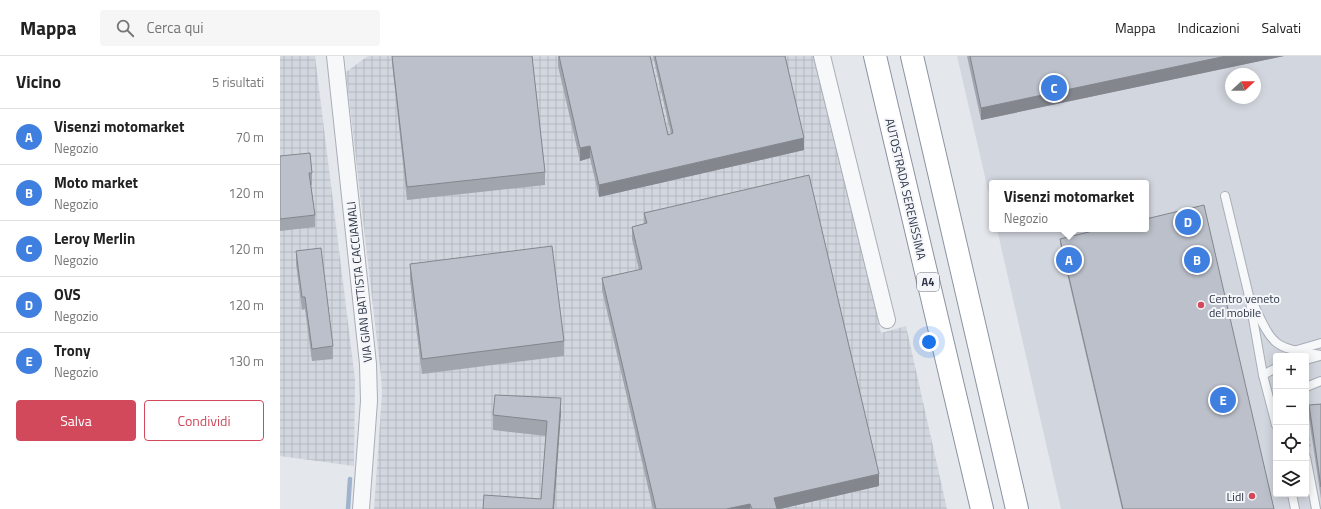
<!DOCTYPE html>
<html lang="it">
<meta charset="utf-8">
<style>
:root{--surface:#fff;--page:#f6f6f6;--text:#222;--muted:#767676;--line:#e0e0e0;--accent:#d1495b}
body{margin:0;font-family:"Titillium Web",sans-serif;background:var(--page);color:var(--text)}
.controls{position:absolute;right:12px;bottom:12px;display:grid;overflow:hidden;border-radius:4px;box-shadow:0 2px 10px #0003}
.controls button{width:36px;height:36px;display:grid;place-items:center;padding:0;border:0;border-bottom:1px solid var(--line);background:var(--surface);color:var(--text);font:20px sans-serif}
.compass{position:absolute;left:945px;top:12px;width:36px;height:36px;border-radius:50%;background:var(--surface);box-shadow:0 2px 10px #0003;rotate:68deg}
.you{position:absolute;left:649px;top:286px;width:14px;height:14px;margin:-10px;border:3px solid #fff;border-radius:50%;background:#1a73e8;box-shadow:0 0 0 6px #1a73e833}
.badge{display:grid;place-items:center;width:26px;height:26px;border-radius:50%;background:var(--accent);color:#fff;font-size:13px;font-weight:700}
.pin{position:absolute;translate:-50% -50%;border:2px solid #fff;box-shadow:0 1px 4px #0006}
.popup{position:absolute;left:709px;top:124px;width:160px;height:52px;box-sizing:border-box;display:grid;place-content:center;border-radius:4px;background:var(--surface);filter:drop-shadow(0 1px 3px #0005);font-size:13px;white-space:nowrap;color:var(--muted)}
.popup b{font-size:15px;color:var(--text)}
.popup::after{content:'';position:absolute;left:50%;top:100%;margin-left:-8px;border:8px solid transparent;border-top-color:var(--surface)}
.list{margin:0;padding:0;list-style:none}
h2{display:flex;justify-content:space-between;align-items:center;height:52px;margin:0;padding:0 16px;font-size:17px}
h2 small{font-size:13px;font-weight:400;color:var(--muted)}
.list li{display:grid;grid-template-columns:26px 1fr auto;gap:12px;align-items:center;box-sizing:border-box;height:56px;padding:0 16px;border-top:1px solid var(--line)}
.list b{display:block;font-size:15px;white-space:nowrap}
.list p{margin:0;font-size:13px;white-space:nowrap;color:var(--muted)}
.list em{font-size:13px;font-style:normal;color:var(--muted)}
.actions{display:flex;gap:8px;padding:12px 16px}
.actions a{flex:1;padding:9px 0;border:1px solid var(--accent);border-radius:4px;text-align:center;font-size:14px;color:var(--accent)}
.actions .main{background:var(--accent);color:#fff}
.icon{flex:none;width:22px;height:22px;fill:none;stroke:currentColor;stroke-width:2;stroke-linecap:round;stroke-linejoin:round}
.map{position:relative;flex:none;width:1041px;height:453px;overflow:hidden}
header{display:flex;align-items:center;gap:24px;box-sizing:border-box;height:56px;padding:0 20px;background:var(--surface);border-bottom:1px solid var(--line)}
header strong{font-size:19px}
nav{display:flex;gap:22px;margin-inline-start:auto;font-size:14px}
.search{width:280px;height:36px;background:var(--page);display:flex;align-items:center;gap:10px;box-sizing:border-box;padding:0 14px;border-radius:4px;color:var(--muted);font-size:15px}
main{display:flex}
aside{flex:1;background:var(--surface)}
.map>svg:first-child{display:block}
</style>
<header>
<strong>Mappa</strong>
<div class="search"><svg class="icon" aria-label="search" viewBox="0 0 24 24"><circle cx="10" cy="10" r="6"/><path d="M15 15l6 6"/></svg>Cerca qui</div>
<nav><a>Mappa</a><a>Indicazioni</a><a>Salvati</a></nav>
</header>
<main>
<aside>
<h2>Vicino<small>5 risultati</small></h2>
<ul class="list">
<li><span class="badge" style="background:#3f7fe0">A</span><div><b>Visenzi motomarket</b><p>Negozio</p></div><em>70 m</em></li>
<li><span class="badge" style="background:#3f7fe0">B</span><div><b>Moto market</b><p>Negozio</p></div><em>120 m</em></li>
<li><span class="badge" style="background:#3f7fe0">C</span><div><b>Leroy Merlin</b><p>Negozio</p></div><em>120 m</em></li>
<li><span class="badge" style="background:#3f7fe0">D</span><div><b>OVS</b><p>Negozio</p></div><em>120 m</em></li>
<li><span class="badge" style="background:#3f7fe0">E</span><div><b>Trony</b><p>Negozio</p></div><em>130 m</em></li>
</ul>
<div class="actions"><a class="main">Salva</a><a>Condividi</a></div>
</aside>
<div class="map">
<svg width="1041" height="453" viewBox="0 0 1041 453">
<defs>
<pattern id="industrial-grid" width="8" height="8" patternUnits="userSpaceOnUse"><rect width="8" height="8" fill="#d2d6de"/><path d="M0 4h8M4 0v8" fill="none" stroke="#b4b8c0"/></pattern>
</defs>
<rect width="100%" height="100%" fill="#e4e7ec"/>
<path fill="#d2d6de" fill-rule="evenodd" d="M 677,0 L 1041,0 L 1041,453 L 781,453 L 717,173 L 866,173 L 866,127 L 712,127 L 712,151 ZM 951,18 L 975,18 L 975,42 L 951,42 ZM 996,300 L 1026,300 L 1026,438 L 996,438 Z"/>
<g fill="url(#industrial-grid)">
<polygon points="0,0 35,0 75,323 74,410 0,400"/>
<polygon points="88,0 536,0 601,277 626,270 667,453 94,453 102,338 101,320 66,16"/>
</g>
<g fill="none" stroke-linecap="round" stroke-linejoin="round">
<polyline stroke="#9fb4cc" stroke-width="4.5" points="68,453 70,423"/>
<g stroke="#a9aeb7" stroke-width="10">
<g id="lane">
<polyline points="945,140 969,240 983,319 996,369"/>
<path d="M 974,249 C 994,293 995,291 1041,299"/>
<polyline points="1017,294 1041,287"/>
<polyline points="1026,304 1040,300"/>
<polyline points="983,319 996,312"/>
<polyline points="1026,331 1041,325"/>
<polyline points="1026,401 1036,453"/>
<polyline points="1012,438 1015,453"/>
</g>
</g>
<g stroke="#a9aeb7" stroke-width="18">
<g id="street">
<polyline points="55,0 88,308 89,345 81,453"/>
<polyline points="542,0 607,264"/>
</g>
</g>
<g stroke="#8b94a3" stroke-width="24">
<g id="highway">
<polyline points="595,0 702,453"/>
<polyline points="632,0 737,453"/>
</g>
</g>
<polyline stroke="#c2c5cb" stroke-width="2.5" stroke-dasharray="3 3" stroke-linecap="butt" points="1026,364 1030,391"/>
<use href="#lane" stroke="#f7f8fa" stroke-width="8"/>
<use href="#street" stroke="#f7f8fa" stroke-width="16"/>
<use href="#highway" stroke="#fff" stroke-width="22"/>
</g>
<g fill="#a1a5ae">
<polygon points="112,0 252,0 265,116 265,129 127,144 112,7"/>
<polygon points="278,0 370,0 388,79 391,78 373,0 505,0 524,94 319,141 310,102 300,105 278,10"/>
<polygon points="687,0 1004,0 701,64"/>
<polygon points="0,100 32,117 32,129 31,129 35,159 35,171 0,175"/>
<polygon points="364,157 599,430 500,453 373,453 322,234 322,222 359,214 352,183 352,171 364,168"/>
<polygon points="780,183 994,453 842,453 780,187"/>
<polygon points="16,195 53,290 53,303 32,305 25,253 22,254 16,208"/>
<polygon points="130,208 284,285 284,300 142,318 130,224"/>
<polygon points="1041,348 1041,443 1029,362 1029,349"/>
<polygon points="281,357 261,443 266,380 213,374 213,359"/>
</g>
<g fill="#83868d">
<polygon points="946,0 1004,0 701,64 701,52"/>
<polygon points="524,82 524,94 319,141 319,129"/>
<polygon points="310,90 310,102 300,105 300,92"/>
<polygon points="281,342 281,357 274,453 273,453"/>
<polygon points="599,418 599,430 500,453 494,453 494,442"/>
<polygon points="470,448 470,453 446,453"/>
</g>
<g fill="#bbc0ca" stroke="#83868d">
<polygon points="112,0 252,0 265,116 127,131"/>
<polygon points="279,0 370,0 388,79 393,77 375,0 505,0 524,82 319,129 310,90 300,92"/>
<polygon points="690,0 946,0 701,52"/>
<polygon points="30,97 32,117 29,117 35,159 0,163 0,100"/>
<polygon points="529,119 599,418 494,442 497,453 472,453 470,448 446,453 376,453 322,222 362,213 352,171 367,167 364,157"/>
<polygon points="924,149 994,453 843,453 780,183 821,173 866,173 866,163"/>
<polygon points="272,190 284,285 142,303 130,208"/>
<polygon points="41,192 53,290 32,293 25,241 22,241 16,195"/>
<polygon points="215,339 281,342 273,453 203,453 204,439 261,443 267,365 213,359"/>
<polygon points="1041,348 1041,431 1029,349"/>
</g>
<g fill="#d1495b" stroke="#f4f6f9" stroke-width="1.5">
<circle cx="921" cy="249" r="4"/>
<circle cx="972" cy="440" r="4"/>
</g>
<g text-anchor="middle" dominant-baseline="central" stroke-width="4" stroke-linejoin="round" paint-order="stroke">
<rect fill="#f4f6f9" stroke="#676e7b" stroke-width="1" x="637" y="217" width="22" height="18" rx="3"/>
<g font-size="11" font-weight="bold" fill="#2b3445">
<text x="648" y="226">A4</text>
</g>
<g font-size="12" fill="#2b3445" stroke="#f4f6f9">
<text transform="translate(626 133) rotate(77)">AUTOSTRADA SERENISSIMA</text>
<text transform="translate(79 226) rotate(-96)">VIA GIAN BATTISTA CACCIAMALI</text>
</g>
<g font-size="12" fill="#2b3445" stroke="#f4f6f9" text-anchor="start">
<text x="929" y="242">Centro veneto<tspan x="929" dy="14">del mobile</tspan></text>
<text x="964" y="440" text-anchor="end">Lidl</text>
</g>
</g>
</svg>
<div class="controls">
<button>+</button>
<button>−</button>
<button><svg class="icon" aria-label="locate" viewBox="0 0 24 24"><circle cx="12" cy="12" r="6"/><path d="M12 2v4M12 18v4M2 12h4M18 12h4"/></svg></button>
<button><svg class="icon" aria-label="layers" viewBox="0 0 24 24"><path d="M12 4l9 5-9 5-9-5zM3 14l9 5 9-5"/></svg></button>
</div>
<svg class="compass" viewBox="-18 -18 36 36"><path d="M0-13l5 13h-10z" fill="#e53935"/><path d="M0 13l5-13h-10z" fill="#767676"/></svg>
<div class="you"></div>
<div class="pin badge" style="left:789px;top:204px;background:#3f7fe0">A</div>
<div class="popup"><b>Visenzi motomarket</b>Negozio</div>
<div class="pin badge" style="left:917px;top:204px;background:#3f7fe0">B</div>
<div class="pin badge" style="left:774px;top:32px;background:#3f7fe0">C</div>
<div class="pin badge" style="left:908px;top:166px;background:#3f7fe0">D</div>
<div class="pin badge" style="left:943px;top:344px;background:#3f7fe0">E</div>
</div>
</main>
